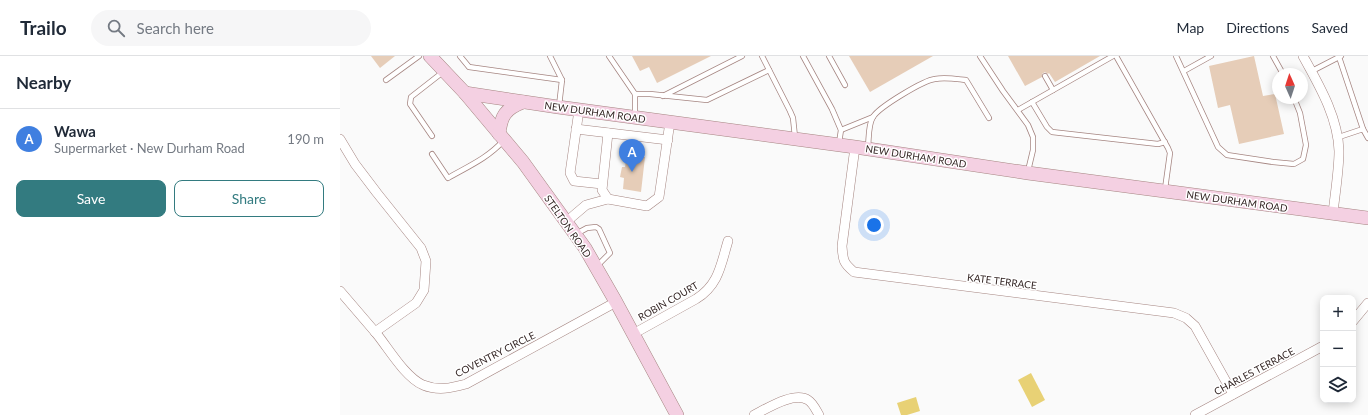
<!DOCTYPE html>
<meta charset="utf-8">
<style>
:root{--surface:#fff;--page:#f6f6f7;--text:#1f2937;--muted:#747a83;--line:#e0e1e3;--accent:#337b80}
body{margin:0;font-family:Lato,sans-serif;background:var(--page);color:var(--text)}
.controls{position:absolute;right:12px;bottom:12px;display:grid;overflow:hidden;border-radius:8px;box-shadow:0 2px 10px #0003}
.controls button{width:36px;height:36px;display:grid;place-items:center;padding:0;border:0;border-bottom:1px solid var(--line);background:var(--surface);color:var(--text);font:20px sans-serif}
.compass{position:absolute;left:932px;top:12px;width:36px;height:36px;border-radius:50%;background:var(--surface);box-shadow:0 2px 10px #0003;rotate:357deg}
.you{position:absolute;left:534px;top:169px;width:14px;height:14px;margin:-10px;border:3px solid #fff;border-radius:50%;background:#1a73e8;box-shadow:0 0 0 6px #1a73e833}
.badge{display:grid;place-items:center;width:26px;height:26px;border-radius:50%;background:var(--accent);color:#fff;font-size:13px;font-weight:700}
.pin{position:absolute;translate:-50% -33px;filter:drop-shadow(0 1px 2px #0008)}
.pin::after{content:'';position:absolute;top:21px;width:14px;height:12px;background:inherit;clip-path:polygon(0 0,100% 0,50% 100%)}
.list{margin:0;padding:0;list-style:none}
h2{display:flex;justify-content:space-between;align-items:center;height:52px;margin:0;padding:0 16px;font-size:17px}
h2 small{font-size:13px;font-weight:400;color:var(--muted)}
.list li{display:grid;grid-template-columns:26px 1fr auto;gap:12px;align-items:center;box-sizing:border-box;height:60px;padding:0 16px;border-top:1px solid var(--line)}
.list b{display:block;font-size:15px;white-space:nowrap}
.list p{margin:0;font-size:13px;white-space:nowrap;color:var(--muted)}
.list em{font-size:13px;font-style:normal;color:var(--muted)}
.actions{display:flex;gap:8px;padding:12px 16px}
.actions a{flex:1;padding:9px 0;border:1px solid var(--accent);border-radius:8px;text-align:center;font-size:14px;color:var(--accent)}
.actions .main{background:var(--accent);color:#fff}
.icon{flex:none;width:22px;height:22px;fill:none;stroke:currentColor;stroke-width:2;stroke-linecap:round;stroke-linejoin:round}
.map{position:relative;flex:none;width:1028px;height:359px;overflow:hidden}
header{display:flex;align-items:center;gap:24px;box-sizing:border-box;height:56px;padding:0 20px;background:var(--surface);border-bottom:1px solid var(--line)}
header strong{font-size:19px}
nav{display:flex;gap:22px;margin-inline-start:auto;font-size:14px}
.search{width:280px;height:36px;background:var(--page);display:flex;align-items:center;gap:10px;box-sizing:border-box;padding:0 14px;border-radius:22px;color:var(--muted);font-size:15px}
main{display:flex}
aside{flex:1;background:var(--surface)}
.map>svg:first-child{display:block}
</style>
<header>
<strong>Trailo</strong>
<div class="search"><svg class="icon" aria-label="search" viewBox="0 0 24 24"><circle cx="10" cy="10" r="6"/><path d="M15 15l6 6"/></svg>Search here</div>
<nav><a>Map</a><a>Directions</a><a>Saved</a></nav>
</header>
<main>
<aside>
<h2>Nearby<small></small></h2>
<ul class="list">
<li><span class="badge" style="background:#3f7fe0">A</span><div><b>Wawa</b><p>Supermarket · New Durham Road</p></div><em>190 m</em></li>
</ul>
<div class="actions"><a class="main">Save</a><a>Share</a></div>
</aside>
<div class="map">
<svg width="1028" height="359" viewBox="0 0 1028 359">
<rect width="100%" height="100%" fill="#fafafa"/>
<g fill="#e8d175">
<polygon points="691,317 705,344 692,351 678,324"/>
<polygon points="576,341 580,355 567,359 561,359 557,347"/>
</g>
<g fill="#e6cdb8">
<polygon points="31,0 55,0 40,12"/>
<polygon points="292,0 371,0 317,27 309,11 300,15"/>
<polygon points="509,0 593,0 530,36"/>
<polygon points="668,0 760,0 715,26 709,17 708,18 705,16 702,18 702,21 685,30"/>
<polygon points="914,0 923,40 935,38 944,78 899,88 890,49 878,52 869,10"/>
<polygon points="287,99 305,101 301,136 283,133 284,122 280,121 282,111 285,111"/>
</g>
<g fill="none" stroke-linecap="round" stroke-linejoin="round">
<g stroke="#a58581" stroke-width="6">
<g id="service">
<polyline points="120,0 129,11 222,24"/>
<polyline points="210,0 222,24 219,50"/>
<polyline points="269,0 295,38"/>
<polyline points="422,0 450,55 453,62 455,81"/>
<polyline points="463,0 492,53 501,74 499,87"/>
<polyline points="489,0 505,29"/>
<polyline points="640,0 663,35 688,69 693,81 693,94 688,115"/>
<polyline points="776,0 828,92 830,97 825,133"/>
<polyline points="836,0 878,91 887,99 933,106 954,108 963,103 966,89 960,57 954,42"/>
<polyline points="933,0 943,18"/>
<polyline points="1001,0 999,1 1023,73"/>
<polyline points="844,15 871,0"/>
<polyline points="972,15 999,1"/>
<polyline points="705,20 713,34"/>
<polyline points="46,24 79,0"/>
<polyline points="323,40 402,0"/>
<polyline points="692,46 707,71 712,76 809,87 818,88 825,86"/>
<polyline points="678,54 773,0"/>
<polyline points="295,60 295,38 310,38 367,44 429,14"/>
<polyline points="501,74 533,61"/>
<polyline points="92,80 70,48 71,41 103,16"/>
<polyline points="996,82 1023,73 1028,82"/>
<path d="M 528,91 C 529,82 528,69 533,61 C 539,51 584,24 595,23 C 605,21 616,23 626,24 L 649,62"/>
<path d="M 92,98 L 108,122 C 127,111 148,102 163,85"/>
<polyline points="236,178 247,172 256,171 259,173 270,197 257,210"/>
</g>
</g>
<g stroke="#a58581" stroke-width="10">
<g id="minor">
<path d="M 963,0 C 979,29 998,61 999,95 C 999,114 995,138 993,157"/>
<polyline points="239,54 230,117 234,125 262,128"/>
<polyline points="236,73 328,84"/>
<polyline points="0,83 15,108 37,137 81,192 86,205 84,234 76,247 35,276"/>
<path d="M 515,91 L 502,190 C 503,204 503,207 514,216 L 834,257 L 846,262 L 855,270 L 893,338"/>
<polyline points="268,143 262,134 268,77"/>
<polyline points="226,166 246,149 268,143 307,150 319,141 330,66"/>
<path d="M 0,235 C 12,249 24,263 36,277 C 49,293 65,321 83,329 C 98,335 111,332 126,328 L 276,246"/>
<polyline points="1013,265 1028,247"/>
<path d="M 293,278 L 356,243 C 379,229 381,208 388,185"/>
<path d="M 414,359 C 426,353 454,335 468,344 C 473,347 476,354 479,359"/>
<polyline points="855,359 983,290"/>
</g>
</g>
<g stroke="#a58581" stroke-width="14">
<g id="secondary">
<polyline points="90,0 125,37 183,106 245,192 276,246 337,359"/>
<polyline points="125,37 218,51 515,91 688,117 1028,162"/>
<path d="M 159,78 C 161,60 165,53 183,46"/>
</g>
</g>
<use href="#service" stroke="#fff" stroke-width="4.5"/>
<use href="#minor" stroke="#fff" stroke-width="9"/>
<use href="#secondary" stroke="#f4d0e2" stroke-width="13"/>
</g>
<g text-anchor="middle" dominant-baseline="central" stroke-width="3" stroke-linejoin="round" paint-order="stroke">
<g font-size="10" fill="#352726" stroke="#fff">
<text transform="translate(255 56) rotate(8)">NEW DURHAM ROAD</text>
<text transform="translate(576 100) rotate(9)">NEW DURHAM ROAD</text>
<text transform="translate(897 145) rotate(8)">NEW DURHAM ROAD</text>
<text transform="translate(228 170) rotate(55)">STELTON ROAD</text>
<text transform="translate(662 225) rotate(7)">KATE TERRACE</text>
<text transform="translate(328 245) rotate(-30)">ROBIN COURT</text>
<text transform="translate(155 298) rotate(-27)">COVENTRY CIRCLE</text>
<text transform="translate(914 315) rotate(-28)">CHARLES TERRACE</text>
</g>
</g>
</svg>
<div class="controls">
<button>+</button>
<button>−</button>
<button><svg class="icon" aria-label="layers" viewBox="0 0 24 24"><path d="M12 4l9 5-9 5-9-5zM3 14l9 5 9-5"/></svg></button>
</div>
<svg class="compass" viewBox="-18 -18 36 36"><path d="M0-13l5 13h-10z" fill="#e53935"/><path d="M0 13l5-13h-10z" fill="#747a83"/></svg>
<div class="you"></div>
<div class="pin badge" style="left:292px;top:116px;background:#3f7fe0">A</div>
</div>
</main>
